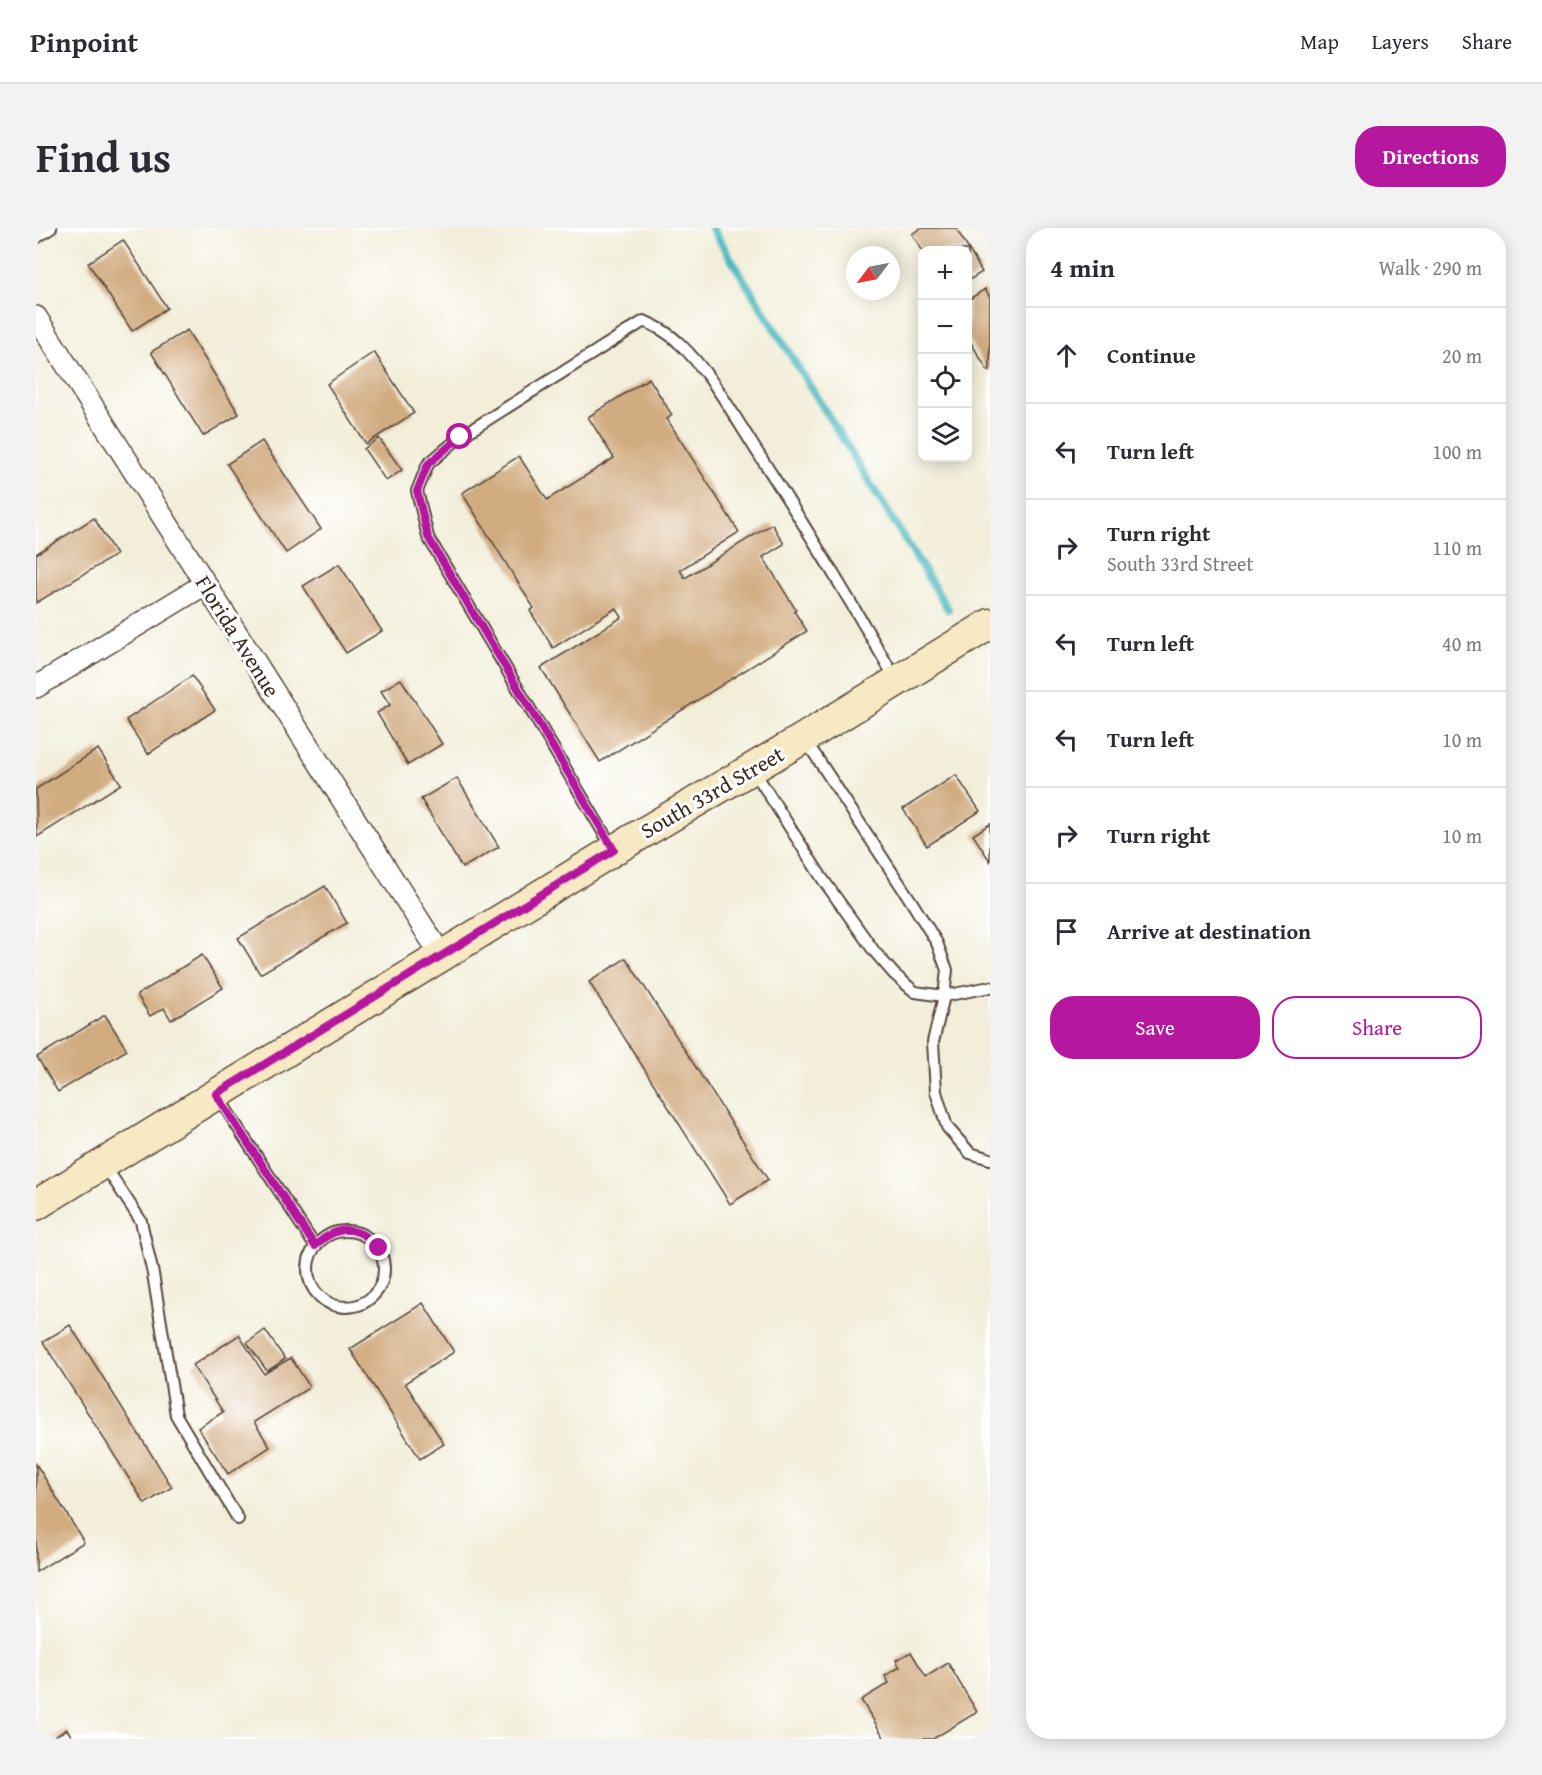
<!DOCTYPE html>
<meta charset="utf-8">
<style>
:root{--surface:#fff;--page:#f2f2f3;--text:#2b2b33;--muted:#7c7c81;--line:#e1e1e2;--accent:#b5179e}
body{margin:0;font-family:"Gentium Book Plus",serif;background:var(--page);color:var(--text)}
.controls{position:absolute;right:18px;top:18px;display:grid;overflow:hidden;border-radius:12px;box-shadow:0 3px 15px #0003}
.controls button{width:54px;height:54px;display:grid;place-items:center;padding:0;border:0;border-bottom:2px solid var(--line);background:var(--surface);color:var(--text);font:30px sans-serif}
.compass{position:absolute;left:810px;top:18px;width:54px;height:54px;border-radius:50%;background:var(--surface);box-shadow:0 3px 15px #0003;rotate:238deg}
.stop{position:absolute;width:18px;height:18px;margin:-14px;border:4px solid #b5179e;border-radius:50%;background:#fff}
.stop.end{background:#b5179e;border-color:#fff;box-shadow:0 2px 6px #0008}
.list{margin:0;padding:0;list-style:none}
h2{display:flex;justify-content:space-between;align-items:center;height:78px;margin:0;padding:0 24px;font-size:26px}
h2 small{font-size:20px;font-weight:400;color:var(--muted)}
.list li{display:grid;grid-template-columns:39px 1fr auto;gap:18px;align-items:center;box-sizing:border-box;height:96px;padding:0 24px;border-top:2px solid var(--line)}
.list b{display:block;font-size:22px;white-space:nowrap}
.list p{margin:0;font-size:20px;white-space:nowrap;color:var(--muted)}
.list em{font-size:20px;font-style:normal;color:var(--muted)}
.actions{display:flex;gap:12px;padding:18px 24px}
.actions a{flex:1;padding:14px 0;border:2px solid var(--accent);border-radius:24px;text-align:center;font-size:21px;color:var(--accent)}
.actions .main{background:var(--accent);color:#fff}
.icon{flex:none;width:33px;height:33px;fill:none;stroke:currentColor;stroke-width:2;stroke-linecap:round;stroke-linejoin:round}
.map{position:relative;flex:none;width:954px;height:1511px;overflow:hidden;border-radius:24px}
header{display:flex;align-items:center;gap:36px;box-sizing:border-box;height:84px;padding:0 30px;background:var(--surface);border-bottom:2px solid var(--line)}
header strong{font-size:28px}
nav{display:flex;gap:33px;margin-inline-start:auto;font-size:21px}
.intro{display:flex;align-items:center;justify-content:space-between;box-sizing:border-box;height:144px;padding:0 36px}
h1{margin:0;font-size:42px}
.button{padding:15px 27px;border-radius:24px;background:var(--accent);color:#fff;font-size:21px;font-weight:700}
main{display:flex;gap:36px;padding:0 36px}
aside{flex:1;background:var(--surface);border-radius:24px;box-shadow:0 3px 15px #0003}
.map>svg:first-child{display:block}
</style>
<header>
<strong>Pinpoint</strong>
<nav><a>Map</a><a>Layers</a><a>Share</a></nav>
</header>
<div class="intro"><h1>Find us</h1><a class="button">Directions</a></div>
<main>
<div class="map">
<svg width="954" height="1511" viewBox="0 0 954 1511">
<rect width="100%" height="100%" fill="#fff"/>
<filter id="ink" filterUnits="userSpaceOnUse"><feTurbulence type="fractalNoise" baseFrequency=".0167" numOctaves="2"/><feDisplacementMap in="SourceGraphic" scale="12" xChannelSelector="R" yChannelSelector="G"/><feConvolveMatrix kernelMatrix="1 2 1 2 8 2 1 2 1" color-interpolation-filters="sRGB"/></filter>
<filter id="wash" filterUnits="userSpaceOnUse"><feTurbulence type="fractalNoise" baseFrequency=".008" numOctaves="4" result="noise"/><feDisplacementMap in="SourceGraphic" scale="24" xChannelSelector="R" yChannelSelector="G"/><feGaussianBlur stdDeviation="1.35" result="paint"/><feColorMatrix in="noise" values="0 0 0 0 0 0 0 0 0 0 0 0 0 0 0 0 0 1.4 0 .05"/><feComposite in="paint" operator="in"/></filter>
<g filter="url(#wash)">
<rect width="100%" height="100%" fill="#f2eed9"/>
<g fill="none" stroke-linecap="round" stroke-linejoin="round">
<polyline stroke="#49b8be" stroke-width="8" points="676,0 912,381"/>
</g>
<g id="blocks">
<g fill="#d2ac81">
<polygon points="885,0 920,0 946,44 932,53 932,22 886,22 876,6"/>
<polygon points="87,12 131,80 96,103 52,35"/>
<polygon points="949,61 954,69 954,142 952,143 932,110 932,72"/>
<polygon points="151,102 203,186 167,208 115,124"/>
<polygon points="338,124 378,185 330,216 291,156"/>
<polygon points="613,150 636,187 631,191 703,304 644,342 649,350 736,296 748,316 727,329 760,382 758,383 771,403 564,534 505,440 586,389 580,380 517,420 494,383 498,380 426,265 483,228 511,272 578,230 552,189"/>
<polygon points="343,210 366,242 350,253 328,221"/>
<polygon points="226,213 285,301 250,325 191,236"/>
<polygon points="58,290 80,327 0,375 0,326"/>
<polygon points="303,336 346,403 310,425 267,358"/>
<polygon points="156,448 179,482 112,526 90,492"/>
<polygon points="365,451 406,516 372,537 341,485 354,477 345,463"/>
<polygon points="62,521 85,556 1,609 0,561"/>
<polygon points="920,547 944,583 891,618 867,581"/>
<polygon points="421,550 463,619 426,640 385,571"/>
<polygon points="954,596 954,633 937,607"/>
<polygon points="289,658 311,695 224,746 202,710"/>
<polygon points="166,727 187,760 135,792 128,780 114,788 101,767"/>
<polygon points="590,730 732,952 694,976 553,754"/>
<polygon points="69,787 91,822 22,864 1,829"/>
<polygon points="387,1075 418,1124 369,1155 408,1216 384,1231 314,1121"/>
<polygon points="34,1097 136,1259 109,1276 7,1114"/>
<polygon points="229,1102 249,1131 231,1143 211,1115"/>
<polygon points="203,1107 228,1146 255,1130 274,1159 218,1194 234,1219 192,1246 162,1200 187,1184 157,1137"/>
<polygon points="0,1236 48,1314 0,1344"/>
<polygon points="875,1424 890,1449 912,1435 941,1484 897,1511 849,1511 825,1472 853,1455 849,1448 864,1439 860,1432"/>
<polygon points="31,1501 37,1511 14,1511"/>
</g>
</g>
</g>
<g filter="url(#ink)">
<use href="#blocks" fill-opacity="0" stroke="#56473a" stroke-width="1.5"/>
<g fill="none" stroke-linecap="round" stroke-linejoin="round">
<g stroke="#56473a" stroke-width="14">
<g id="lane">
<polyline points="0,10 15,0"/>
<polyline points="718,543 786,650 838,723 858,746 879,764 908,768 911,742 901,715 875,673 768,510"/>
<path d="M 576,619 L 392,309 L 381,263 L 392,236 L 424,209 L 608,93 C 622,99 633,105 643,115 C 674,144 697,186 720,222 C 769,297 815,374 860,452"/>
<polyline points="954,759 908,768 897,814 900,864 911,899 934,925 954,931"/>
<polyline points="182,869 279,1018"/>
<polyline points="69,938 105,993 117,1046 140,1187 202,1291"/>
<circle cx="310" cy="1041" r="38"/>
</g>
</g>
<g stroke="#56473a" stroke-width="24">
<g id="street">
<polyline points="0,89 405,727"/>
<polyline points="0,459 169,356"/>
</g>
</g>
<g stroke="#56473a" stroke-width="33">
<polyline id="secondary" points="0,977 578,622 768,510 954,396"/>
</g>
<use href="#lane" stroke="#fff" stroke-width="10"/>
<use href="#street" stroke="#fff" stroke-width="21"/>
<use href="#secondary" stroke="#f7e9c3" stroke-width="30"/>
</g>
</g>
<g fill="none" stroke-linecap="round" stroke-linejoin="round" filter="url(#ink)">
<path stroke="#b5179e" stroke-width="8" d="M 343,1020 C 322,997 302,996 279,1018 L 180,866 L 578,622 L 392,309 L 381,263 L 392,236 L 424,209"/>
</g>
<g text-anchor="middle" dominant-baseline="central" stroke-width="6" stroke-linejoin="round" paint-order="stroke">
<g font-size="22" fill="#3b2a1e" stroke="#fff">
<text transform="translate(202 408) rotate(58)">Florida Avenue</text>
<text transform="translate(676 564) rotate(-30)">South 33rd Street</text>
</g>
</g>
</svg>
<div class="controls">
<button>+</button>
<button>−</button>
<button><svg class="icon" aria-label="locate" viewBox="0 0 24 24"><circle cx="12" cy="12" r="6"/><path d="M12 2v4M12 18v4M2 12h4M18 12h4"/></svg></button>
<button><svg class="icon" aria-label="layers" viewBox="0 0 24 24"><path d="M12 4l9 5-9 5-9-5zM3 14l9 5 9-5"/></svg></button>
</div>
<svg class="compass" viewBox="-18 -18 36 36"><path d="M0-13l5 13h-10z" fill="#e53935"/><path d="M0 13l5-13h-10z" fill="#7c7c81"/></svg>
<div class="stop" style="left:424px;top:209px"></div>
<div class="stop end" style="left:343px;top:1020px"></div>
</div>
<aside>
<h2>4 min<small>Walk · 290 m</small></h2>
<ul class="list">
<li><svg class="icon" aria-label="ahead" viewBox="0 0 24 24"><path d="M12 20V5M6 11l6-6 6 6"/></svg><div><b>Continue</b></div><em>20 m</em></li>
<li><svg class="icon" aria-label="left" viewBox="0 0 24 24"><path d="M17 20v-9H6M10 6l-5 5 5 5"/></svg><div><b>Turn left</b></div><em>100 m</em></li>
<li><svg class="icon" aria-label="right" viewBox="0 0 24 24"><path d="M7 20v-9h11M14 6l5 5-5 5"/></svg><div><b>Turn right</b><p>South 33rd Street</p></div><em>110 m</em></li>
<li><svg class="icon" aria-label="left" viewBox="0 0 24 24"><path d="M17 20v-9H6M10 6l-5 5 5 5"/></svg><div><b>Turn left</b></div><em>40 m</em></li>
<li><svg class="icon" aria-label="left" viewBox="0 0 24 24"><path d="M17 20v-9H6M10 6l-5 5 5 5"/></svg><div><b>Turn left</b></div><em>10 m</em></li>
<li><svg class="icon" aria-label="right" viewBox="0 0 24 24"><path d="M7 20v-9h11M14 6l5 5-5 5"/></svg><div><b>Turn right</b></div><em>10 m</em></li>
<li><svg class="icon" aria-label="arrive" viewBox="0 0 24 24"><path d="M6 21V4h12l-3 4 3 4H6"/></svg><div><b>Arrive at destination</b></div></li>
</ul>
<div class="actions"><a class="main">Save</a><a>Share</a></div>
</aside>
</main>
